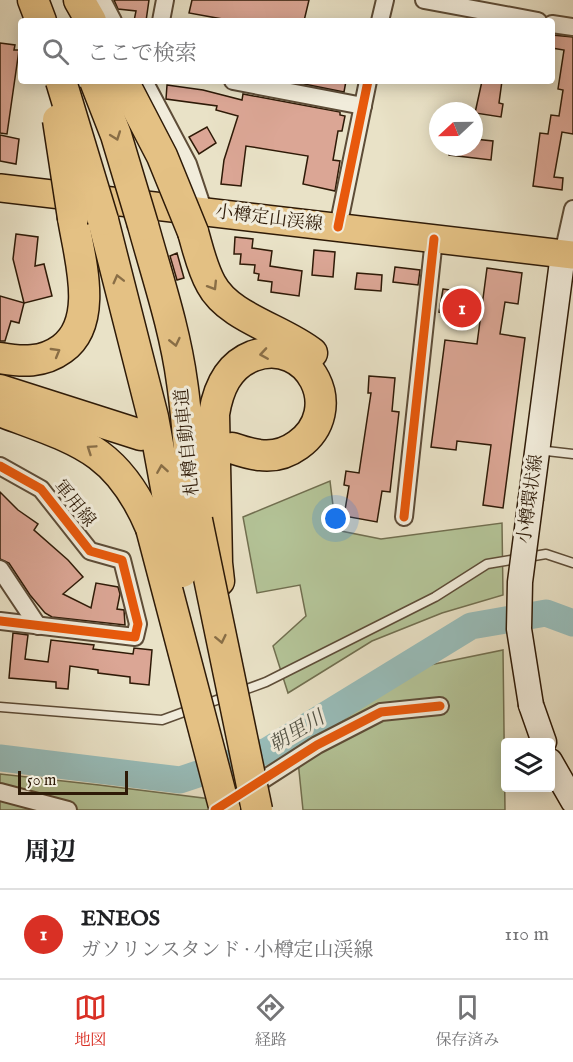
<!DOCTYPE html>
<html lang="ja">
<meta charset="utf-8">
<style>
:root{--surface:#fff;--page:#f6f6f6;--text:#202124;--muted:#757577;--line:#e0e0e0;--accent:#d93025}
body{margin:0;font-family:"IM FELL English","Noto Serif JP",serif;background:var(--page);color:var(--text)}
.controls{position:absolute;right:18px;bottom:18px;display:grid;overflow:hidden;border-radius:6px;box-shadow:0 3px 15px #0003}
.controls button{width:54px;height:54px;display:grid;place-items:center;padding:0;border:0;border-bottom:2px solid var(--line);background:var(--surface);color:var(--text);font:30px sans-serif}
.compass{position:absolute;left:429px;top:102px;width:54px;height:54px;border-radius:50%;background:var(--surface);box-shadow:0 3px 15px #0003;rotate:248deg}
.scale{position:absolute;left:18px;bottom:15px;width:110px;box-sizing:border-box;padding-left:6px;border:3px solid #2e1a07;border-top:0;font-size:16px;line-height:21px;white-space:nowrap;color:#2e1a07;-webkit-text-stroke:4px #f1ecdb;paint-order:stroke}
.you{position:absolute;left:336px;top:519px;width:21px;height:21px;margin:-15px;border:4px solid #fff;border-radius:50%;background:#1a73e8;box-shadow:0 0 0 9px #1a73e833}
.badge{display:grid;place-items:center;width:39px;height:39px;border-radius:50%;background:var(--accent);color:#fff;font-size:20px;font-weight:700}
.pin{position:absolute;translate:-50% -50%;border:3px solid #fff;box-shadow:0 2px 6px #0006}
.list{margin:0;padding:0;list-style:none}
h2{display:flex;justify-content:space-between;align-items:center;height:78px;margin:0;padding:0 24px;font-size:26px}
h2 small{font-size:20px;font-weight:400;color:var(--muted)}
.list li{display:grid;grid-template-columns:39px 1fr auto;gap:18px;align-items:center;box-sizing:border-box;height:90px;padding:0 24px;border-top:2px solid var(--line)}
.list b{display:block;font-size:22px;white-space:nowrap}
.list p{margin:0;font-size:20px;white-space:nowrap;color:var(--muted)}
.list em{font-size:20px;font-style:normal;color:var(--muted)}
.icon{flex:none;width:33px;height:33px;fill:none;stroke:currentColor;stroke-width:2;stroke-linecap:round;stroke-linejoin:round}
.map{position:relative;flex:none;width:573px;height:810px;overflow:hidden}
.search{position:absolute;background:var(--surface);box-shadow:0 3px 15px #0003;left:18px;right:18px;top:18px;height:66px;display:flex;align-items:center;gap:15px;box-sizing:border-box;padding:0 21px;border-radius:6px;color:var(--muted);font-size:22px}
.sheet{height:168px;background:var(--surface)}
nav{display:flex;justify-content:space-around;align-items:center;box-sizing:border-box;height:84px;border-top:2px solid var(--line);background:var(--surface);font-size:16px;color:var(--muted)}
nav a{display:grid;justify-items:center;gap:3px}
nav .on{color:var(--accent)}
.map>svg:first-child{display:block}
</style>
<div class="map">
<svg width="573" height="810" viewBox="0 0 573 810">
<rect width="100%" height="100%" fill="#e9e2c7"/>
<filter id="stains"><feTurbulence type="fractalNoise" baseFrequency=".00333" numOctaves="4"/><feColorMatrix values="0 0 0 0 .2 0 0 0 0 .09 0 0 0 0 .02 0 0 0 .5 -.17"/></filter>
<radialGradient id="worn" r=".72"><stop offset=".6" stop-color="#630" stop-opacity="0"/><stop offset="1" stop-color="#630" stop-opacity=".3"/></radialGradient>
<g fill="#b4c498" stroke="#716f50" stroke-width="1.5">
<polygon points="330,481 336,530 381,539 502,523 503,595 442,613 372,641 288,693 273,646 306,616 300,585 257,593 243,517"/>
<polygon points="503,650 505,810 303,810 297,751 420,667"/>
<polygon points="0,774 99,785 211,799 213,810 0,810"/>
</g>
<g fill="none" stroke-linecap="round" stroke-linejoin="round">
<polyline stroke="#98bdba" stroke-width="27" points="0,758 180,780 267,751 471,626 546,613 573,623"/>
</g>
<g fill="#dba695" stroke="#2e1a07" stroke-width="1.5">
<polygon points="114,0 149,0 146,21 134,21 136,11 118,9"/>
<polygon points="192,0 309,0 304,21 222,21 222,19 189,13"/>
<polygon points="552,35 573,37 573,134 562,132 554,177 563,178 562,190 533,186 540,133 548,134 551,115 559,116 563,90 558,89 564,50 552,48"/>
<polygon points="0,43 15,45 14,50 19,50 7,134 0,133"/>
<polygon points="289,81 346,81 344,92"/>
<polygon points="482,81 502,81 499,103 503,104 501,117 475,113"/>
<polygon points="167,85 203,90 242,100 243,94 340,112 340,115 345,116 342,131 338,131 333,160 340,161 335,191 303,184 308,156 246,146 241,186 221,184 224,160 238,116 216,110 217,106 166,99"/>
<polygon points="207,127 216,143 199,154 189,137"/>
<polygon points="0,135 19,139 16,164 0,161"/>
<polygon points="474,139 493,141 491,160 449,155 449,147 474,147"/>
<polygon points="16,234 38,237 35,266 44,264 52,296 24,303 19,323 11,321 5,341 0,341 0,296 24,303 13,259"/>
<polygon points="235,237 253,239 252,248 272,251 270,266 302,271 299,296 271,292 272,282 258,280 259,274 254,273 255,265 240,264 241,254 234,254"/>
<polygon points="314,250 335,252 333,277 312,275"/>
<polygon points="177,253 184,278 177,280 170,256"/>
<polygon points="395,267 420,270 418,285 393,282"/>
<polygon points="487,268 522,273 518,304 505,302 500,334 525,338 503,508 483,505 491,445 457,441 456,450 431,447 445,340 477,344"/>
<polygon points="357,273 382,275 381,291 355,289"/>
<polygon points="443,289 463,292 473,317 439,312"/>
<polygon points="369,376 395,378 392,411 399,412 390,492 382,491 377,522 344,516 349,486 344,485 346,471 359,473 371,393 368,393"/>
<polygon points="0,492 18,510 38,524 34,530 68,560 83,577 63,594 91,608 96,583 118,587 120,594 117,609 124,610 125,625 52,617 45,613 30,595 9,563 0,559"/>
<polygon points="13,633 28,635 25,659 48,662 51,640 94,645 93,649 133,654 134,648 152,650 149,685 130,683 130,677 98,673 98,670 70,666 68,689 56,688 56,682 9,678"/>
</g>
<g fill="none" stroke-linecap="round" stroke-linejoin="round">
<g stroke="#5d4c37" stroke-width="11">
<g id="service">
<polyline points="538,450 573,454"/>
<polyline points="0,707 162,720 266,682 435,597 487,564 546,554 573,563"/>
</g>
</g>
<g stroke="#5d4c37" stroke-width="20">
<g id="minor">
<polyline points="102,0 113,21"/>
<polyline points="424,0 538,21"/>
<polyline points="161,21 165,0"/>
<polyline points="380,21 385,0"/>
<polyline points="552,24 573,27"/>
<polyline points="144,81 188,164 204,212"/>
<polyline points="233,81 363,106"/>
<polyline points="338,227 368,81"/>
<polyline points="563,254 573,209"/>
<polyline points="0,466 41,489 90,551 122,560 138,624 135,637 0,621"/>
<polyline points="404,517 434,239"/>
<polyline points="0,569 38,626"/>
<polyline points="0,792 68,810"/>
<polyline points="219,808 317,745 381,712 440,706"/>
</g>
</g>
<g stroke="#2e1a07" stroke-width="27">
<g id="secondary">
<polyline points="531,498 563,254"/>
<polyline points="531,705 544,742"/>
<polyline points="550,761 573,801"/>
</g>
</g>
<g stroke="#2e1a07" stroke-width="30">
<polyline id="primary" points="0,188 573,255"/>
</g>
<g stroke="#2e1a07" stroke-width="33">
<g id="motorway">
<polyline points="33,0 41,21"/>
<polyline points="79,0 91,21"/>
<polyline points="103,220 153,417 173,526"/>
<path d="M 143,225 C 157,276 175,329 182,382 C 189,428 189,474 197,520"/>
<path d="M 193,232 C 198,249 202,268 211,284 C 229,318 282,329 312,353"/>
<path d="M 0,358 C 22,362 43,363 62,349 C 100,322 79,256 73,218"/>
<polyline points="0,390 141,435"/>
<path d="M 0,411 C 76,440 117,447 151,528"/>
<path d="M 219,581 L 217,563 L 214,414 C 218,390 227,366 253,356 C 309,336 347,410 298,445 C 287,453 273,457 259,455 C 250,454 241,451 232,448"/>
</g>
</g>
<use href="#service" stroke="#f1ecdb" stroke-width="8"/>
<use href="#minor" stroke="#f1ecdb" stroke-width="16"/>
<use href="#secondary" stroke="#f1ecdb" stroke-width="24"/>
<use href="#primary" stroke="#e4c184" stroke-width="27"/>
<use href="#motorway" stroke="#e4c184" stroke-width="30"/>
<g stroke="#2e1a07" stroke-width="27" stroke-linecap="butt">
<polyline id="secondary-bridge" points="531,705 519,629 520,582 531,498"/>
</g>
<g stroke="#2e1a07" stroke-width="33" stroke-linecap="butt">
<g id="motorway-bridge">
<polyline points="61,81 103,220"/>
<polyline points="95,81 116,135 143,225"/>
<polyline points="123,81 162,156 193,232"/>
<polyline points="58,120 73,218"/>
<polyline points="197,520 257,810"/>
<polyline points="173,526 182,572"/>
<polyline points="151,528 225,810"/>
</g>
</g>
<use href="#secondary-bridge" stroke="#f1ecdb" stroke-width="24"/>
<use href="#motorway-bridge" stroke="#e4c184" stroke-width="30"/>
<g stroke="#f1ecdb" stroke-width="13">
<g id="cycleway">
<polyline points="338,227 368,81"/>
<polyline points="0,466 41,489 90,551 122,560 138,624 135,637 0,621"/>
<polyline points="404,517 434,239"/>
<polyline points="215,810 317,745 381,712 440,706"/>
</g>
</g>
<use href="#cycleway" stroke="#e8590c" stroke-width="9"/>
</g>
<defs><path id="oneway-chevron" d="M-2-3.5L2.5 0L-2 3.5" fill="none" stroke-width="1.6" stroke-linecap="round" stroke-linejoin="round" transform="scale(1.5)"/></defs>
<g stroke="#896e46">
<use href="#oneway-chevron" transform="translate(116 136) rotate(70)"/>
<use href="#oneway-chevron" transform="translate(118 279) rotate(-104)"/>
<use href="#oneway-chevron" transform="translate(213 286) rotate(58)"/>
<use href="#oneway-chevron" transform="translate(175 342) rotate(77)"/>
<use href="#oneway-chevron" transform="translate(56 352) rotate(-30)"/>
<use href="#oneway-chevron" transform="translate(264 354) rotate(171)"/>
<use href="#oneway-chevron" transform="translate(91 449) rotate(-146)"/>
<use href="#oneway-chevron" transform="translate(162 469) rotate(-99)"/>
<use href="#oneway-chevron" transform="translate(221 639) rotate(78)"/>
</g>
<g text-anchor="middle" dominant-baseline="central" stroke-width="6" stroke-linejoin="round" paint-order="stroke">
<g font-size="18" fill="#2e1a07" stroke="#f1ecdb">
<text transform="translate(269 219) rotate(7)">小樽定山渓線</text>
<text transform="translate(188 442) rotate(-96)">札樽自動車道</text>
<text transform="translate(531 499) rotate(-82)">小樽環状線</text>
<text transform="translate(74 504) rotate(51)">軍用線</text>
</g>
<g font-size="20" font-style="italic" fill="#535346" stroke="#f1ecdb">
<text transform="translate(297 732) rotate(-31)">朝里川</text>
</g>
</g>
<rect width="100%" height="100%" filter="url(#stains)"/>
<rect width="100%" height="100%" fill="url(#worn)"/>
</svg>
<div class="controls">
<button><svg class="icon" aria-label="layers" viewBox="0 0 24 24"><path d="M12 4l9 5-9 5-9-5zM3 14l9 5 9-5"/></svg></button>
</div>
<svg class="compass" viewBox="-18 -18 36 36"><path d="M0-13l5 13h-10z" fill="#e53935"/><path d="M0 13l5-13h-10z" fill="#757577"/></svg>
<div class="scale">50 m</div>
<div class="you"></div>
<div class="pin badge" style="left:462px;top:308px">1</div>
<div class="search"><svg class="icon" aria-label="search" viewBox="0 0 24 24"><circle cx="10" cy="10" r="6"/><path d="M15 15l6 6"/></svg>ここで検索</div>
</div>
<section class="sheet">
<h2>周辺<small></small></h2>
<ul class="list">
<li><span class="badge">1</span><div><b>ENEOS</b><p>ガソリンスタンド · 小樽定山渓線</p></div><em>110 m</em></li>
</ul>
</section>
<nav>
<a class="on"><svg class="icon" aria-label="map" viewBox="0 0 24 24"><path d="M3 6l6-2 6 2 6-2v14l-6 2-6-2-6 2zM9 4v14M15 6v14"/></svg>地図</a>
<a><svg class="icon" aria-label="directions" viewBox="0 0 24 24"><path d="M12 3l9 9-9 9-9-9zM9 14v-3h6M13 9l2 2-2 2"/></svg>経路</a>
<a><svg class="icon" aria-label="saved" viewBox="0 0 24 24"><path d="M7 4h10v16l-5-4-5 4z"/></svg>保存済み</a>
</nav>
